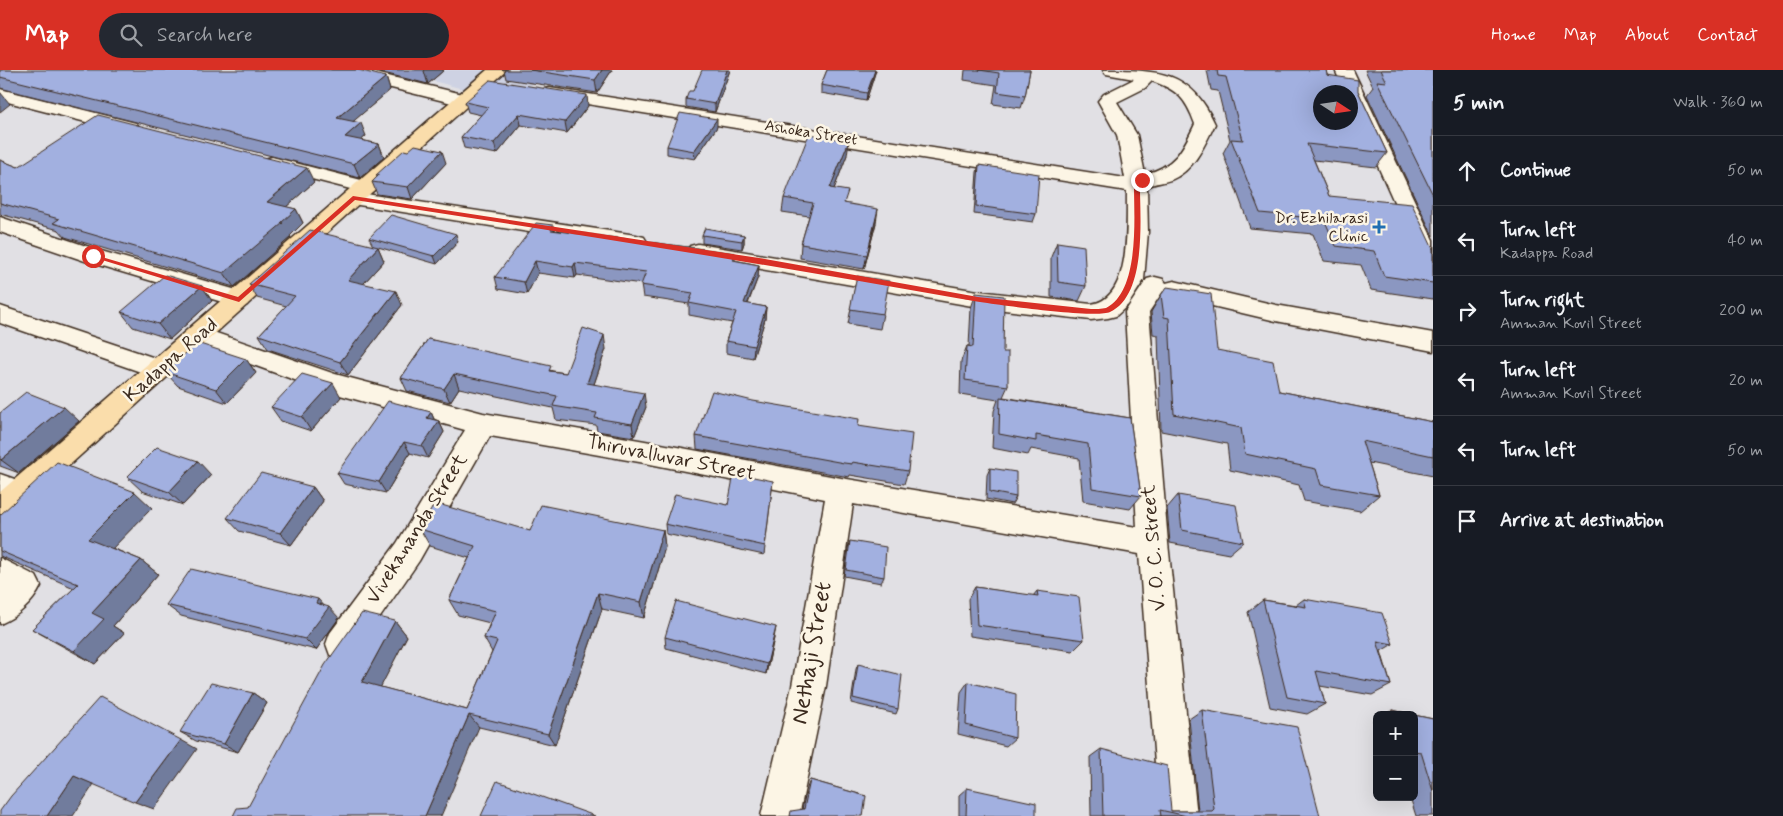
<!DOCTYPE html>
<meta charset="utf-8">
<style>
:root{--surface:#171b24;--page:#242831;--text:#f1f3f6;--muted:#9ea1a6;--line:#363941;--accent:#d93025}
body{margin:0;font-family:Mynerve,sans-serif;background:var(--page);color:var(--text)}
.controls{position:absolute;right:15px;bottom:15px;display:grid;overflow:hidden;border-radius:8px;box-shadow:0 5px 20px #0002}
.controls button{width:45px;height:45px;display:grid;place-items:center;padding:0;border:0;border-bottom:1px solid var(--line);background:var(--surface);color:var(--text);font:25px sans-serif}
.compass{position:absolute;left:1313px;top:15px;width:45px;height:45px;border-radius:50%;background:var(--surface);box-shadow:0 5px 20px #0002;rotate:102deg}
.stop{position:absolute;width:15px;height:15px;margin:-11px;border:4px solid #d93025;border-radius:50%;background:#fff}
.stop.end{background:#d93025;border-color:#fff;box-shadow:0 1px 5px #0008}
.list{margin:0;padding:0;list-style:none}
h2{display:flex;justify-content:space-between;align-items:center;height:65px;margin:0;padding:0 20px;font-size:21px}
h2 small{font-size:16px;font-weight:400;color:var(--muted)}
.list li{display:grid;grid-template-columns:32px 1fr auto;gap:15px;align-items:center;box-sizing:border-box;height:70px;padding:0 20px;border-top:1px solid var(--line)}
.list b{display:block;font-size:19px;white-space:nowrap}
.list p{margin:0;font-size:16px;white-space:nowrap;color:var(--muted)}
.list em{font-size:16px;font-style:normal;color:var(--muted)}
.icon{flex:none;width:28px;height:28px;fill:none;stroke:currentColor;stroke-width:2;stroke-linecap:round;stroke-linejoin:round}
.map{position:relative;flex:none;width:1433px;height:746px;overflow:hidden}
header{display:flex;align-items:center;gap:30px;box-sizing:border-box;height:70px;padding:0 25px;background:var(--accent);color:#fff}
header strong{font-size:24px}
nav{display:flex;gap:28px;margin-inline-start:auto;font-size:18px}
.search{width:350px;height:45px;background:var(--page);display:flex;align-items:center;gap:12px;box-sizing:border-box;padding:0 18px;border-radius:28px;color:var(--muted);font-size:19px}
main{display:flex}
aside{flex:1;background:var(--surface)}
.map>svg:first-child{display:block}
</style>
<header>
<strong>Map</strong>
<div class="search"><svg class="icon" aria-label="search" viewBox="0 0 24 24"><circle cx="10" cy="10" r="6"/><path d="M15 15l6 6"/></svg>Search here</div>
<nav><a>Home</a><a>Map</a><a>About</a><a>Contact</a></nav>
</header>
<main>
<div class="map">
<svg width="1433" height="746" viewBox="0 0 1433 746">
<rect width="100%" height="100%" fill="#e1e0e4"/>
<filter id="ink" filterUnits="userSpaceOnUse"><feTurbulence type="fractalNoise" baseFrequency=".02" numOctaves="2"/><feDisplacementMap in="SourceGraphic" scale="10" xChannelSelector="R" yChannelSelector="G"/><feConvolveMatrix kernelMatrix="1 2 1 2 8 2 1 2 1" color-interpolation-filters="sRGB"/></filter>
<g filter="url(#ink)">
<polygon fill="#ced2e3" points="432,0 548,0 512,32 422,8"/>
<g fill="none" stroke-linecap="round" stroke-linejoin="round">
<g stroke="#3b2a1e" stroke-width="3">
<g id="minor">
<polygon points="332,0 363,0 471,26 473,30 471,34 464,36 335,4"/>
<path d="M 1103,0 C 1158,0 1191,0 1215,54 C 1205,74 1195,99 1173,109 C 1165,113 1155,112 1147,117 L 1148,162 L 1144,210 L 1128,235 L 1116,246 L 1108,248 L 1091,250 L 978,237 L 698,188 L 690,186 L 687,181 L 690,176 L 698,174 L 978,221 L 1091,234 C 1133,229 1126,152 1127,121 L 550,28 L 544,27 L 541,23 L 544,19 L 550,18 L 1125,108 L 1117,65 L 1098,31 L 1104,24 L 1134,9 L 1106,4 ZM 1152,11 C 1178,20 1186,29 1195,54 C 1182,81 1175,96 1145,104 L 1137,65 L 1117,32 L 1145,18 Z"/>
<polygon points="1335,0 1353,0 1433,170 1433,202 1425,199 1422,194 1350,34 1350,22 1345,22"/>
<polygon points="0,19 136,53 139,57 136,61 129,63 0,30"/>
<polygon points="272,87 373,113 376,117 373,121 366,123 265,97 262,93 265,89"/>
<polygon points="353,122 636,165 644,167 647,172 644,177 636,179 346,133 342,128 346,123"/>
<polygon points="0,147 101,181 247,223 251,229 247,235 239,237 85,191 0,162"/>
<polygon points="1155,207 1163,209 1166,213 1174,211 1276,235 1433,263 1433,281 1276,251 1174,227 1166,225 1163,221 1149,242 1168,473 1197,746 1159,746 1139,484 853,434 826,616 799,746 761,746 792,616 825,429 645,393 490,366 419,491 354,585 342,590 330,585 326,574 330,563 397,473 465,360 322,320 190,272 187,266 190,260 199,257 335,304 483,343 645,371 841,408 1137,457 1125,242 1147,209"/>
<polygon points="0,236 167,292 171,299 167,306 158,308 0,253"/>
<polygon points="0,404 29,414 33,423 29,432 19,435 0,428"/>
<path d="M 0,488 L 36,506 L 41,516 C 33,533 17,547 0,554 Z"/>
</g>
</g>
<g stroke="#3b2a1e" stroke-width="3">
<polygon id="major" points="487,0 507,0 10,449 0,452 0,422"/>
</g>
<use href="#minor" fill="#fcf5e5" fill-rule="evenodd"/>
<use href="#major" fill="#faddab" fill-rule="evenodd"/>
</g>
<g fill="#8b97c1" stroke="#3b2a1e">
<polygon points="0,0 386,7 390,20 353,51 366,66 361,70 379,74 384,87 360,108 0,18"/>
<polygon points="371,0 444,0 428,14"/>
<polygon points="504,0 612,0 597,23 506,9"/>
<polygon points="730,0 715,42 686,37 686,29 693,21"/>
<polygon points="827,0 876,0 866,31 821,23 821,15"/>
<polygon points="965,0 1030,0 1025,26 1021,38 993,34 996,15 964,10"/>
<polygon points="1207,0 1326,0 1327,5 1358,21 1387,83 1376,97 1314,90 1329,126 1433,179 1433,229 1371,220 1361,195 1324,191 1313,164 1250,158 1223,83 1230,70 1218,21 1211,20"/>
<polygon points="1365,0 1433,0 1433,166 1367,25 1373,17"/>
<polygon points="465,32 588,36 567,63 521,55 497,84 464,78 461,67 481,45 468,42"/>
<polygon points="717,57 695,89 667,84 667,76"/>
<polygon points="847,85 834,119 846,134 876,153 864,199 800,188 801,174 809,146 782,142 784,128"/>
<polygon points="0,90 18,97 314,112 286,137 296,139 303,153 290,166 291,167 234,217 65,167 59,160 0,144"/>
<polygon points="446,93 412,129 377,124 372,112 377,107 376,105"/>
<polygon points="979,95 1036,144 1033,152 974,144 977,102"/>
<polygon points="553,155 554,160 735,183 735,190 759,195 758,207 748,234 766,237 765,249 753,288 726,283 726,271 732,253 689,245 689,234 643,227 641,215 642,214 577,205 575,208 538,203 527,224 498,219 495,207"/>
<polygon points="702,165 744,165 744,173 742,179 702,173"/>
<polygon points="369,168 458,172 437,194 378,177 384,191 363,214 402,235 348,305 268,279 259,265 286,236 257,228 249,214 373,176"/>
<polygon points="1057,172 1086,216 1079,231 1051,227 1051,187"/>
<polygon points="857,206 883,244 880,259 848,254"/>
<polygon points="202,216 212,231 170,269 133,257 121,242"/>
<polygon points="976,223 1003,282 1008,316 1003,327 1130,348 1141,426 1130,439 1083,431 1079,388 1031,379 1028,385 992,378 994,341 998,330 960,324 961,291 967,276 969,276 971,238"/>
<polygon points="1161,225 1217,280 1279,321 1433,352 1433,406 1369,393 1379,425 1360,441 1304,431 1299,415 1230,400 1227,374 1161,361 1158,265 1153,264 1151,242"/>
<polygon points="428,269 553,301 566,303 606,279 594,314 646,337 634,367 597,361 596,355 556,350 553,338 459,318 450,332 407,321 401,308"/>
<polygon points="246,289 256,303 227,333 178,316 165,302"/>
<polygon points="341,327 311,361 281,351 271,337"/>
<polygon points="431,342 434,349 439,351 444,362 428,388 410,383 386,423 344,414 337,403"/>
<polygon points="0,343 79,351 19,403 0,396"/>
<polygon points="858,356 908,401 904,414 850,405 849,407 697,379 696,366"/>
<polygon points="990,398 1016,427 1012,434 986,429 987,405"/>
<polygon points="211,405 183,435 142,421 127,407"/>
<polygon points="773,411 764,485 666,464 665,454 728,435"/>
<polygon points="313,417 323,431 291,475 239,461 227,448"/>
<polygon points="1178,425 1243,472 1229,484 1170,473 1167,438"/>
<polygon points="152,438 112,478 141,490 158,504 113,556 124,563 95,594 55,572 32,559 74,518 0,486 0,445"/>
<polygon points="420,459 530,461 663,460 665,477 644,548 602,539 555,675 479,657 248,737 395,551 407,566 380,617 467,640 492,582 484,568 490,553 458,545 449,530 469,488 430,476"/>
<polygon points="850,471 884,507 881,513 844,506 848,478"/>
<polygon points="975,517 1033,526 1037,521 1084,570 1073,581 970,566 968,529"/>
<polygon points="1304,529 1393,574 1381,581 1391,615 1372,625 1320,616 1325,634 1307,644 1270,637 1248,542 1263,530 1296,535"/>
<polygon points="166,535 339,548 316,580 181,546"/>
<polygon points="665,567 774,568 766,604 666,578"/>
<polygon points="858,594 898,639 896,644 851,633 856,599"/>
<polygon points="968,612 1015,668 1006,676 958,664 961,622"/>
<polygon points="253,623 267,633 238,682 196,671 180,662"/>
<polygon points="1202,640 1320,746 1091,746 1090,687 1101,679 1171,741 1198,741 1189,649"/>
<polygon points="1393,640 1414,645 1384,645"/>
<polygon points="1414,645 1433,649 1433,746 1416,746 1410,727 1414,727"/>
<polygon points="1377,648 1377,664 1373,650"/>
<polygon points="810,710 866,726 802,739 807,718"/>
<polygon points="967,718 1036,746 959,746 959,725"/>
</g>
<g fill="#717b9d" stroke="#3b2a1e">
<polygon points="425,0 444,0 428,14 424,1"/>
<polygon points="602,0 612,0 597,23 595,10"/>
<polygon points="727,0 730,0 715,42 715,34"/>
<polygon points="875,0 876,0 866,31 867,23"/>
<polygon points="386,7 390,20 342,61 337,48"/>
<polygon points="0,22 10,34 0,42"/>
<polygon points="587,25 588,36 567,63 565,52"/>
<polygon points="519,44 521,55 497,84 494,73"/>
<polygon points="717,49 717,57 695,89 694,81"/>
<polygon points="361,53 366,66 350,80 345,67"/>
<polygon points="849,71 847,85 829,132 830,118"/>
<polygon points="379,74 384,87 360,108 354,94"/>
<polygon points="442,81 446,93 412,129 408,117"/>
<polygon points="307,98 314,112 275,147 267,132"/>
<polygon points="296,139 303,153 290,166 291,167 234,217 224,203"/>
<polygon points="878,139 876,153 864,199 867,185"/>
<polygon points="456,164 458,172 437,194 434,186"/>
<polygon points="744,165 744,173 742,179 742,171"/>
<polygon points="378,177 384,191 354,224 348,210"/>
<polygon points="535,191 538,203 527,224 524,212"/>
<polygon points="575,193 577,205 575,208 573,197"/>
<polygon points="759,195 758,207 743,245 744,233"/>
<polygon points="202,216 212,231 170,269 158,254"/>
<polygon points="396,221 402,235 348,305 340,292"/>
<polygon points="766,237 765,249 753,288 754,276"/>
<polygon points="604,265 606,279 590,326 587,313"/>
<polygon points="246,289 256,303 227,333 216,319"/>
<polygon points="454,304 459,318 450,332 444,319"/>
<polygon points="333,313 341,327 311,361 302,347"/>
<polygon points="644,323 646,337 634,367 632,354"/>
<polygon points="64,337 79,351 19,403 1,390"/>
<polygon points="431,342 436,354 427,348"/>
<polygon points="439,351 444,362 428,388 422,376"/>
<polygon points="404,372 410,383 386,423 379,412"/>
<polygon points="198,391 211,405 183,435 169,422"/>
<polygon points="313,417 323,431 291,475 280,463"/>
<polygon points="135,422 152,438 107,484 88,469"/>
<polygon points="663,460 665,477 644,548 641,532"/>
<polygon points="141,490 158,504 113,556 124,563 95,594 74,581 92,543"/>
<polygon points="598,523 602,539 555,675 548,664"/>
<polygon points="318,529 327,539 329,537 339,548 316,580 305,569 316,533"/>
<polygon points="395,551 407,566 376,626 362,612"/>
<polygon points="776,557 774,568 766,604 767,594"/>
<polygon points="253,623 267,633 238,682 224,674"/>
<polygon points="469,645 479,657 441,746 425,746"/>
<polygon points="181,670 197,679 154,739 135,732"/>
<polygon points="74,706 94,714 73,746 47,746"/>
</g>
<g fill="#a2b0e0" stroke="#3b2a1e" fill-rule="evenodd">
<polygon points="0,0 358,0 386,7 337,48 361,53 345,67 379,74 354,94 0,7"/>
<polygon points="530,0 602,0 595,10"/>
<polygon points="702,0 727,0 715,34 686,29 689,21 693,21"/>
<polygon points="827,0 875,0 867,23 821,15"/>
<polygon points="979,0 1030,0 1025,26 997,22 999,3"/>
<path d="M 1217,0 L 1326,0 L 1327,5 L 1358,10 L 1358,21 L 1387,83 L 1307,74 L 1329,126 L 1412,134 L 1433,179 L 1433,213 L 1384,206 L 1374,181 L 1336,176 L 1324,149 L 1260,143 L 1231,69 L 1243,70 L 1226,7 L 1218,6 ZM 1320,22 L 1350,22 L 1350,52 L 1320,52 Z"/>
<polygon points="1381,0 1433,0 1433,125 1377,11 1387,12"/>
<polygon points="490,10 587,25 565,52 519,44 494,73 461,67 488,37 465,32"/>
<polygon points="680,43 717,49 694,81 667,76"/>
<polygon points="98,45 307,98 267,132 296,139 281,153 283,153 224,203 53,153 59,149 0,133 0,90 18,97"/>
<polygon points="809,64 849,71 830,118 848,121 844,133 878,139 867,185 801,174 813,133 784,128"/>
<polygon points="415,75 442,81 408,117 372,112 379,105 376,105 404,80 408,81"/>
<polygon points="979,95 1039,104 1036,144 976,136"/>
<polygon points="391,145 456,164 434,186 369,168"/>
<polygon points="536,153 553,155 551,160 735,183 733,190 759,195 744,233 766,237 754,276 726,271 736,242 689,233 693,223 641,215 646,202 575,193 573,197 535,191 524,212 495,207"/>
<polygon points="705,158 744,165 742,171 702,165"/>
<polygon points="310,160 378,177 348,210 396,221 340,292 259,265 295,226 249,214"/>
<polygon points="1057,172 1084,176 1086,216 1058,212"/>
<polygon points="165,205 202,216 158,254 121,242"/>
<polygon points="857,206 889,211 883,244 850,239"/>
<polygon points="1167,217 1211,224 1217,280 1273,291 1279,321 1433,352 1433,386 1362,371 1379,425 1321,415 1316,399 1245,384 1241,358 1174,344 1169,248 1164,247 1161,225"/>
<polygon points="976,223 1004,226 1003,282 1008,282 1008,316 965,310 967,276 973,277"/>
<polygon points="583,258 604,265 587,313 644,323 632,354 595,348 597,343 553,336 557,326 454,304 444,319 401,308 428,269 551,296 549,301 566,303"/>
<polygon points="197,273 246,289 216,319 165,302"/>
<polygon points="302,304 333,313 302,347 271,337"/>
<polygon points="712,321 753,331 859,349 858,356 912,364 908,401 852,392 852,394 844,393 696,366"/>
<polygon points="26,322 64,337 1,390 0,389 0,343"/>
<polygon points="1000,327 1130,348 1141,426 1092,418 1088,374 1036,365 1036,371 999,364"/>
<polygon points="388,331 431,342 427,348 439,351 422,376 404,372 379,412 337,403"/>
<polygon points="157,377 198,391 169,422 127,407"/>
<polygon points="57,392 135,422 88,469 141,490 92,543 104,549 74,581 32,559 78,514 0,481 0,445"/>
<polygon points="990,398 1016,402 1016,427 990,422"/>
<polygon points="261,403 313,417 280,463 227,448"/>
<polygon points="734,403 773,411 765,476 665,454 675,424 728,435"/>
<polygon points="1178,425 1236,435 1243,472 1182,460"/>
<polygon points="435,433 530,461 541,435 663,460 641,532 598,523 548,664 469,645 425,746 233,746 237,738 248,737 325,595 362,543 395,551 362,612 467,640 497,571 484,568 496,541 449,530 475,476 420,459"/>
<polygon points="850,471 886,477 884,507 846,500"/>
<polygon points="191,499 318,529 316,533 329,537 305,569 166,535"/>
<polygon points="975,517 1038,526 1037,521 1079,527 1084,570 977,555"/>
<polygon points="1304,529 1382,543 1393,574 1377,571 1391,615 1316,601 1325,634 1287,627 1263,530 1306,537"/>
<polygon points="676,531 776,557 767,594 665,567"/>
<polygon points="858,594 902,605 898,639 853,628"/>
<polygon points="968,612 1016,624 1015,668 966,655"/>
<polygon points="211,613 253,623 224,674 180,662"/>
<polygon points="100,627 181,670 135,732 74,706 47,746 0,746 0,741 11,726"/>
<polygon points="1202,640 1297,657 1320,746 1187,746 1160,740 1161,746 1103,746 1101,679 1167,696 1171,741 1212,741 1214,739"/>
<polygon points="1393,640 1414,645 1394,645"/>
<polygon points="1414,645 1433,649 1433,721 1421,682 1414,681"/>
<polygon points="810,710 866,726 863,746 790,746 791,741 804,739"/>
<polygon points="497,711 595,746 481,746"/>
<polygon points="967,718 1036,733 1036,746 966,746"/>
</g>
</g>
<path fill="#d93025" d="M 1142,108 L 1145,110 L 1140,116 C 1140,149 1147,225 1110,242 C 1095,249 983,233 962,229 C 760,193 557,161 355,130 L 239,232 L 89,186 L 95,185 L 238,227 L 353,126 L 765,189 L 978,227 L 1091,239 C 1095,239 1102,239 1106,238 C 1140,221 1134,147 1134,116 Z"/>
<path fill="#1f6fb2" stroke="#fcf5e5" stroke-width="2" d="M1376.5 149.5h5v5h5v5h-5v5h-5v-5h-5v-5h5z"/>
<g text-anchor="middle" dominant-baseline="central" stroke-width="5" stroke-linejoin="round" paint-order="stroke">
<g font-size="16" fill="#3b2a1e" stroke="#fcf5e5">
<text transform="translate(811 63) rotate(9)">Ashoka Street</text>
</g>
<g font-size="16" fill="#3b2a1e" stroke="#fcf5e5" text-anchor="end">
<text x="1368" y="148">Dr. Ezhilarasi<tspan x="1368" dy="18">Clinic</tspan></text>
</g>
<g font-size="20" fill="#3b2a1e" stroke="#fcf5e5">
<text transform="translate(171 290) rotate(-41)">Kadappa Road</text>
<text transform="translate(671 388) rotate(11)">Thiruvalluvar Street</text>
<text transform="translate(417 459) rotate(-58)">Vivekananda Street</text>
<text transform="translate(1154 478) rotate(-95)">V. O. C. Street</text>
</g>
<g font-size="24" fill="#3b2a1e" stroke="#fcf5e5">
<text transform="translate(812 583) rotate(-80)">Nethaji Street</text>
</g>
</g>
</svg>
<div class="controls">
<button>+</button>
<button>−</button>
</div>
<svg class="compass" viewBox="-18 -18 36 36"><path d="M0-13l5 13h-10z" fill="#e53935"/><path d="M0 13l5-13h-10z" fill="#9ea1a6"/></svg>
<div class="stop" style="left:93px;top:186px"></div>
<div class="stop end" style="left:1142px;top:110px"></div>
</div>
<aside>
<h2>5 min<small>Walk · 360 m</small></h2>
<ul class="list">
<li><svg class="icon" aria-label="ahead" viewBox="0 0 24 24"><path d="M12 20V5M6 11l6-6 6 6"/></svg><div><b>Continue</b></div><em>50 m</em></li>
<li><svg class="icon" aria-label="left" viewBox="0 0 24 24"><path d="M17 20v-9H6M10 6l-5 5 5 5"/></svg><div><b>Turn left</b><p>Kadappa Road</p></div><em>40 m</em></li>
<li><svg class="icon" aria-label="right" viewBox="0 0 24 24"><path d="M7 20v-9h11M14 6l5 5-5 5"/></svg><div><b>Turn right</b><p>Amman Kovil Street</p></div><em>200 m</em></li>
<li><svg class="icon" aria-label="left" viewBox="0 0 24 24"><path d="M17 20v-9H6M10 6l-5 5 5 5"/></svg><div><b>Turn left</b><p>Amman Kovil Street</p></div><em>20 m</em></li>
<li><svg class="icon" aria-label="left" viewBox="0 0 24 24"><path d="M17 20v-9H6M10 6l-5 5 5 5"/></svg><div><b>Turn left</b></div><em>50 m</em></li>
<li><svg class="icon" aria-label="arrive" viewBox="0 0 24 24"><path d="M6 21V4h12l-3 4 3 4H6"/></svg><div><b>Arrive at destination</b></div></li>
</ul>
</aside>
</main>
